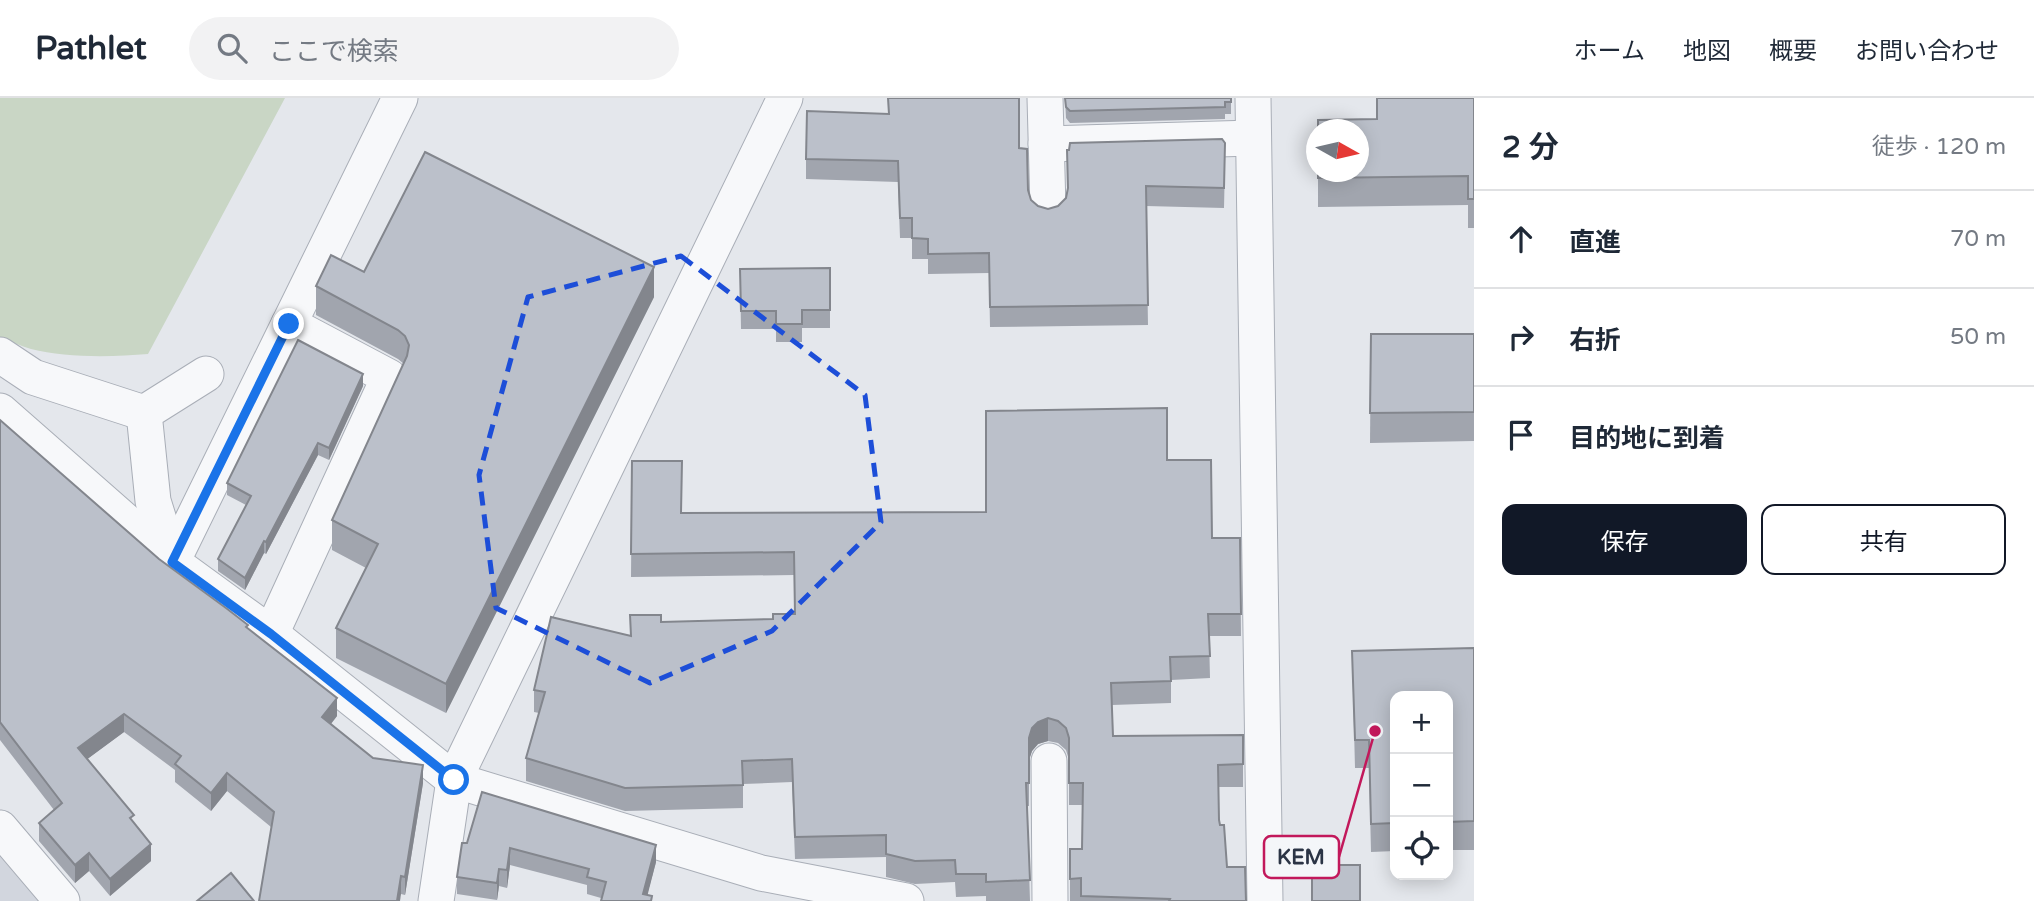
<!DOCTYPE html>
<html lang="ja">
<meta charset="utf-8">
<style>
:root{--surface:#fff;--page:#f2f2f3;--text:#1f2937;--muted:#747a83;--line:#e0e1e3;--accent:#111827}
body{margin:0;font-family:"Varela Round","Noto Sans JP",sans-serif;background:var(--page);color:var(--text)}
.controls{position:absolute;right:21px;bottom:21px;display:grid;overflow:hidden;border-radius:14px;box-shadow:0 4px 18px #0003}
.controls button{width:63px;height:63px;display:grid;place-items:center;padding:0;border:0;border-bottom:2px solid var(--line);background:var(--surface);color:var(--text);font:35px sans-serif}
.compass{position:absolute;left:1306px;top:21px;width:63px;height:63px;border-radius:50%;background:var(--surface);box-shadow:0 4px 18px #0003;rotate:98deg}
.stop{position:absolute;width:21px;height:21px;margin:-16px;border:5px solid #1a73e8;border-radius:50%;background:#fff}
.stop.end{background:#1a73e8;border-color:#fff;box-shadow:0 2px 7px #0008}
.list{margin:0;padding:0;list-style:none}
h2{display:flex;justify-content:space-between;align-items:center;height:91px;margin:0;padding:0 28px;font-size:30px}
h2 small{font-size:23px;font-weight:400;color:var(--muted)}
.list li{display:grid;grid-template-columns:46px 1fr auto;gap:21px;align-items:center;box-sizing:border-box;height:98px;padding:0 28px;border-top:2px solid var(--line)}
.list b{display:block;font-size:26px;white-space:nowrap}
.list em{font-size:23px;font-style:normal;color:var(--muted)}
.actions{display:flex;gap:14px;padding:21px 28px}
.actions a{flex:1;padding:16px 0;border:2px solid var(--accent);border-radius:14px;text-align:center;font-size:24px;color:var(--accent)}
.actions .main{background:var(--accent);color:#fff}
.icon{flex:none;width:38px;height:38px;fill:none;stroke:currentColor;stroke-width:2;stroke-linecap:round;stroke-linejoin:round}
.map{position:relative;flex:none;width:1474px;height:803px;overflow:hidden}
header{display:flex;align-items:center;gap:42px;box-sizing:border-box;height:98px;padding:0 35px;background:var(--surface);border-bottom:2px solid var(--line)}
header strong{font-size:33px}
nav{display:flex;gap:38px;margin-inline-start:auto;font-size:24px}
.search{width:490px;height:63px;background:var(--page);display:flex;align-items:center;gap:18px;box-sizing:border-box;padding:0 24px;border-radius:38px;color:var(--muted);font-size:26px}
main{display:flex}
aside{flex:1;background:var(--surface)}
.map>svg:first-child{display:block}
</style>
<header>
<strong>Pathlet</strong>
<div class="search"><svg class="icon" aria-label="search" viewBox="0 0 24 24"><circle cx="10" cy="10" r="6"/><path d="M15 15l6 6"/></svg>ここで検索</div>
<nav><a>ホーム</a><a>地図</a><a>概要</a><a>お問い合わせ</a></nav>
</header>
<main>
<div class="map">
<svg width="1474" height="803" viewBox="0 0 1474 803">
<rect width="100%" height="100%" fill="#e4e7ec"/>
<polygon fill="#d2d6de" points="0,756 42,803 0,803"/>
<path fill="#c9d6c5" d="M 0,0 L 285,0 L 148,256 C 113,259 65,260 31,251 C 21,248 10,243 0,239 Z"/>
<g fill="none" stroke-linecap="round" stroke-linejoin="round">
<g stroke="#a9aeb7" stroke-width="37">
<g id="minor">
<polyline points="1045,0 1048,111"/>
<polyline points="1253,0 1265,803"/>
<polyline points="1046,46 1253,40"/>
<polyline points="0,257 33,279 144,315"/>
<polyline points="0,313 172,464 271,536 454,682 761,775 906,803"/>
<polyline points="172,464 400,0"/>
<polyline points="172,464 153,403 144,315 206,276"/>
<polyline points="271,536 389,279 289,226"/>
<polyline points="1049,663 1050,803"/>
<polyline points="0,730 62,803"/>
<polyline points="436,803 454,682 785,0"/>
</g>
</g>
<use href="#minor" stroke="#f7f8fa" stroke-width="35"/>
</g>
<g fill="#a1a5ae">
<polygon points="1065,0 1231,0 1231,16 1225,16 1225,21 1070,25 1066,20"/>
<polygon points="1474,0 1474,130 1468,130 1468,107 1318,109 1318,74"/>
<polygon points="888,16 1019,50 1028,92 1031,102 1038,108 1048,111 1225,65 1224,110 1146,108 1148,227 990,229 989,175 928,176 928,161 912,161 912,140 900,140 898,84 806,81 806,61"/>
<polygon points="830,170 830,230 802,230 802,244 776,244 776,231 741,231 740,171"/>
<polygon points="364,174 654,199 446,615 336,560 336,530 366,470 332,452 332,422 404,266 398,261 316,217 316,188"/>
<polygon points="1371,236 1474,236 1474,343 1370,345"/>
<polygon points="363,288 329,362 318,357 266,456 264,455 245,492 218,473 218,461 246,407 227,397 227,385"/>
<polygon points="0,322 159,461 248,530 337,618 331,626 373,660 423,685 405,797 401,796 271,729 227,693 211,713 175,684 175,672 124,634 87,661 134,725 151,763 110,798 89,773 75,785 39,743 39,725 54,712 0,642"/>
<polygon points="1167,362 1212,440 1240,440 1241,538 1209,538 1210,580 1171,582 1171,605 1112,607 1113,638 1243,637 1243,689 1218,689 1219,722 1227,769 1246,803 1070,803 1070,751 1082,751 1083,707 1069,707 1069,662 1066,652 1058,645 1048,643 1038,646 1032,653 1029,662 1029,708 1027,708 1030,803 986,803 986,798 956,799 955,784 915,786 886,779 886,759 795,761 792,684 743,686 743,710 625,713 526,683 526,660 539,615 534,614 534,592 630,538 661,524 773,521 795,516 794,477 631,479 632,363 681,415 986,414"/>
<polygon points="1474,550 1474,752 1448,752 1448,598 1395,598 1395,753 1371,754 1369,670 1355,670 1352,553"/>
<polygon points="462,745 656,764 647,797 652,803 601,800 587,796 587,787 510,767 507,790 499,788 497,802 457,796 457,779"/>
</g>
<g fill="#83868d">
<polygon points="654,169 654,199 446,615 446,586"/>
<polygon points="363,276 363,288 329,362 329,350"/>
<polygon points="318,345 318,357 266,456 266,444"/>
<polygon points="264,443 264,455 245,492 245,480"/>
<polygon points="337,600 337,618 322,637 322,619"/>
<polygon points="124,616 124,634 78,668 78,650"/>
<polygon points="1048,620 1048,643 1038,646 1032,653 1029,662 1029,640 1032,630 1038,624"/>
<polygon points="423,667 423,685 405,797 405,779"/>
<polygon points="227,675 227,693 211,713 211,695"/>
<polygon points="151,746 151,763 110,798 110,781"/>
<polygon points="656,747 656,764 646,803 643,796"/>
<polygon points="510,750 510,767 507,790 507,772"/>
<polygon points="89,755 89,773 75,785 75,767"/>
<polygon points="499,771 499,788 497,802 497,785"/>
<polygon points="401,778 401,796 400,803 397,803"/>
</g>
<g fill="#bbc0ca" stroke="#83868d" stroke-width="2">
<polygon points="888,0 1019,0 1019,50 1027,51 1028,92 1031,102 1038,108 1048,111 1058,108 1066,100 1068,90 1067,52 1069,52 1070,45 1222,41 1225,45 1224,90 1146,88 1148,207 990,209 989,155 928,156 928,141 912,140 912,120 900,120 898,63 806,61 807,13 889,16"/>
<polygon points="1065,0 1231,0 1231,4 1225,4 1225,9 1070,13 1066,9"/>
<polygon points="1377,0 1474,0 1474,101 1468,101 1468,78 1318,80 1318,74 1359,74 1359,32 1318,32 1318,22 1377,21"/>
<polygon points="425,54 654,169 446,586 336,530 378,446 332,422 407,258 409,247 405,238 398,232 316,188 331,157 364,174"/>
<polygon points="830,170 830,212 802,212 802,226 776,226 776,213 741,213 740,171"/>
<polygon points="1371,236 1474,236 1474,314 1370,315"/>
<polygon points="298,242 363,276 329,350 318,345 266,444 264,443 245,480 218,461 251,398 227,385"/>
<polygon points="1167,310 1167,362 1211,362 1212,440 1240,440 1241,516 1208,516 1210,558 1170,559 1171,583 1111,585 1113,638 1243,637 1243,666 1218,667 1219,722 1220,727 1224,727 1227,769 1245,769 1246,803 1169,803 1170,801 1081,798 1081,780 1070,781 1070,751 1082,751 1083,685 1069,685 1069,640 1066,630 1058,623 1048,620 1038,624 1032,630 1029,640 1029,685 1026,685 1030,782 986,784 986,776 956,776 955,762 915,763 886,756 886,737 795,739 792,661 742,663 743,687 625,690 526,660 545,594 534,592 551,519 631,538 630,517 661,517 661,524 773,521 773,516 795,516 794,454 631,456 632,363 682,363 681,415 986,414 986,313"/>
<polygon points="0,322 159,461 226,510 248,527 246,529 337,600 322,619 373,660 423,667 405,779 401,778 397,803 259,803 274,714 227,675 211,695 175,666 181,658 124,616 78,650 134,717 130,720 151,746 110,781 89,755 75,767 39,725 62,705 0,624"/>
<polygon points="1474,550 1474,723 1448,724 1448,598 1395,598 1395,725 1371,726 1369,642 1355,642 1352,553"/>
<polygon points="482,694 656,747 643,796 652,798 651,803 601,803 606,784 587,779 589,771 510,750 507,772 499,771 497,785 457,779 462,745 467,745"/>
<rect x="1312" y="767" width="48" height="36"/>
<polygon points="231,775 254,803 197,803"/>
</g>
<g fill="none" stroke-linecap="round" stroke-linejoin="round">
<polyline stroke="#1a73e8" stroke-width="9" points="289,226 172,464 271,536 454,682"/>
</g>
<path fill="none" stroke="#1d4ed8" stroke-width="5" stroke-dasharray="14 9" stroke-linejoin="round" d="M 681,158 L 865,297 L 881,424 L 772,533 L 650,585 L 496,510 L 479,377 L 528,199 Z"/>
<path fill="none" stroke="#c2185b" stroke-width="2.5" d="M1375 633L1339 759"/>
<circle fill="#c2185b" stroke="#f4f6f9" stroke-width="2.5" cx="1375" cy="633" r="7"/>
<rect fill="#f4f6f9" stroke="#c2185b" stroke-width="2.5" x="1264" y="738" width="75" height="42" rx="7"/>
<g font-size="21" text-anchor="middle" font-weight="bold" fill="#2b3445">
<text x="1301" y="766">KEM</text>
</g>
</svg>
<div class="controls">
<button>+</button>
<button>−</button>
<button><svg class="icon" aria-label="locate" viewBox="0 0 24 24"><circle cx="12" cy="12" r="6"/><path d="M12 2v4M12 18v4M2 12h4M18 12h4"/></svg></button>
</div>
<svg class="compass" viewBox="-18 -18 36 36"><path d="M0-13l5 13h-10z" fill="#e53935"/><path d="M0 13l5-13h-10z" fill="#747a83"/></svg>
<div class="stop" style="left:454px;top:682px"></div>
<div class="stop end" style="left:289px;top:226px"></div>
</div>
<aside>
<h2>2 分<small>徒歩 · 120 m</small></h2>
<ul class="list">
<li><svg class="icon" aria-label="ahead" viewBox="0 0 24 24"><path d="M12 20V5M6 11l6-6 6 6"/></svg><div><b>直進</b></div><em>70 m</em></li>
<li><svg class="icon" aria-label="right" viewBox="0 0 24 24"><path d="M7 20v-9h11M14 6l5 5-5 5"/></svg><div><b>右折</b></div><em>50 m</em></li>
<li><svg class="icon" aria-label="arrive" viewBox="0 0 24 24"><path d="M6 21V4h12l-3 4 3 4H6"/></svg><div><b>目的地に到着</b></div></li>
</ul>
<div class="actions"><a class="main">保存</a><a>共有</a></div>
</aside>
</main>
